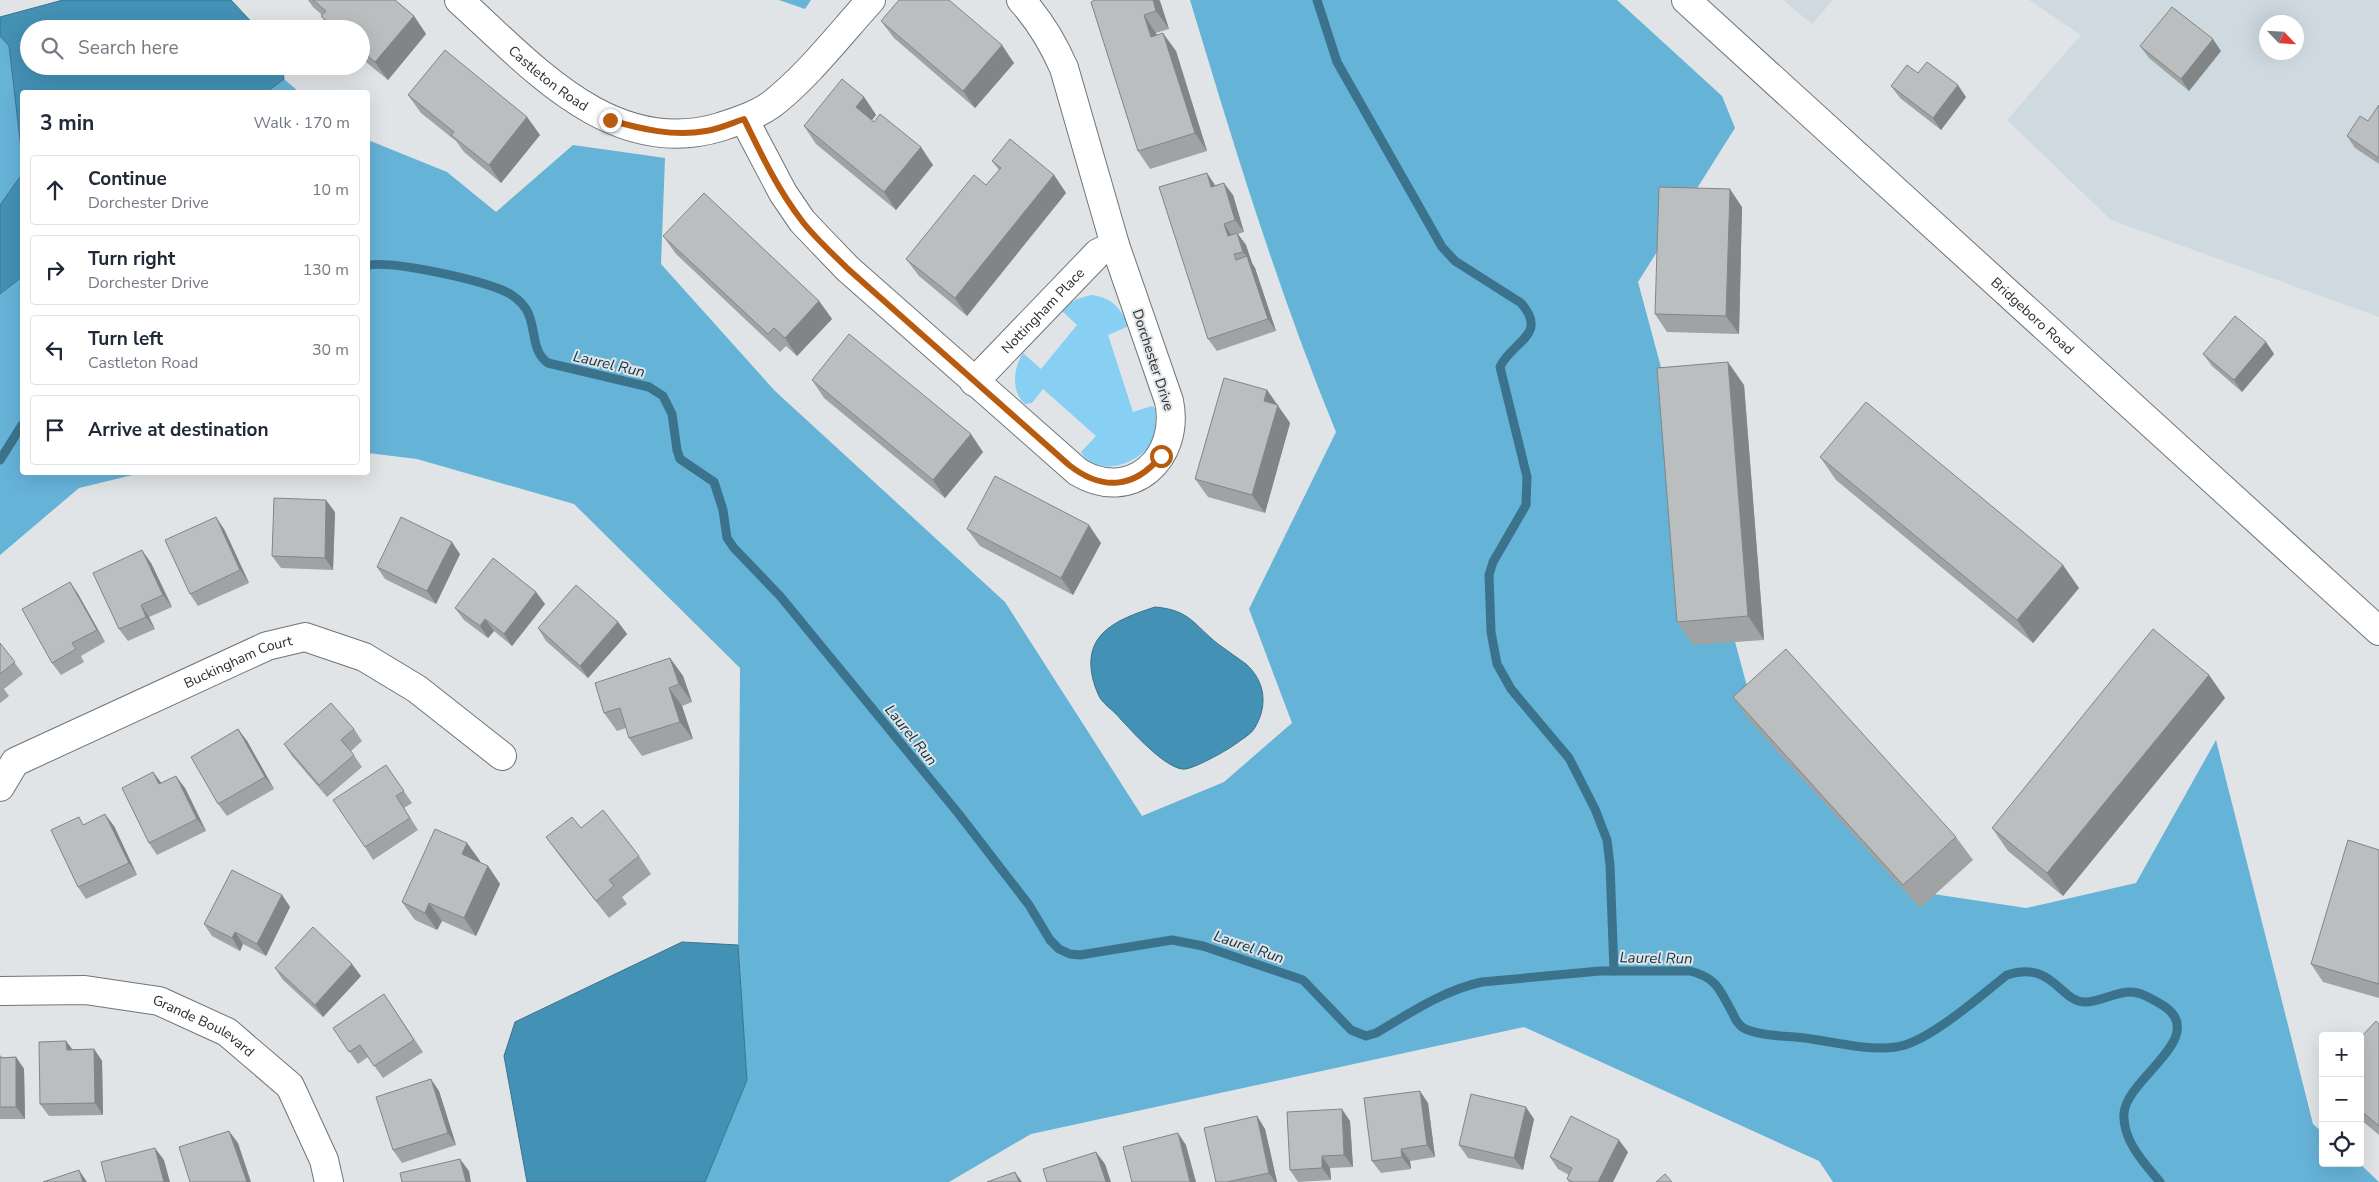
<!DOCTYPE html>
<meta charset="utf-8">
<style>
:root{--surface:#fff;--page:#f6f6f7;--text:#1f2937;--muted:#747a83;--line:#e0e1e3}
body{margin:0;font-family:"Nunito Sans",sans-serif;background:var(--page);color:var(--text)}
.controls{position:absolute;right:15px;bottom:15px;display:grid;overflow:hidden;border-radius:5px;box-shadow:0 5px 20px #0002}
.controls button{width:45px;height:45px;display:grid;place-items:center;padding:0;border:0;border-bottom:1px solid var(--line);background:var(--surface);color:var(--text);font:25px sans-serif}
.compass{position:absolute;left:2259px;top:15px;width:45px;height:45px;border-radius:50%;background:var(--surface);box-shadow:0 5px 20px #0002;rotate:115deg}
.stop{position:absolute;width:15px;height:15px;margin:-11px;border:4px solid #b95b0f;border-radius:50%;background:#fff}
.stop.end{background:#b95b0f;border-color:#fff;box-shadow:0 1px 5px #0008}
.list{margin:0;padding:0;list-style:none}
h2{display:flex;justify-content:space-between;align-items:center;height:65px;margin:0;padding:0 20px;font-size:21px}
h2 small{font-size:16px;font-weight:400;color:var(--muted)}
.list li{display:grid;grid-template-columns:32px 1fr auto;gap:15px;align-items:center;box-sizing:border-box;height:70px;margin:0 10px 10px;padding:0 10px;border:1px solid var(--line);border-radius:5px}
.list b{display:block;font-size:19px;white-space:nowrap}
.list p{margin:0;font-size:16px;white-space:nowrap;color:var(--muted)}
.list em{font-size:16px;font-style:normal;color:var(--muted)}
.icon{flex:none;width:28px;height:28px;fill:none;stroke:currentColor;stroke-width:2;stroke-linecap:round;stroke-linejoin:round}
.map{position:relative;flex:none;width:2379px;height:1182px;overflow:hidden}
.search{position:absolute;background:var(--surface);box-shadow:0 5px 20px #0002;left:20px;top:20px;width:350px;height:55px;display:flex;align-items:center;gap:12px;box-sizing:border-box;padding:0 18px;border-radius:28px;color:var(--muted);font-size:19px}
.panel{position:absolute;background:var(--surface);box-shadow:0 5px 20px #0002;left:20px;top:90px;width:350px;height:385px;border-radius:5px}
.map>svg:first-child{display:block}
</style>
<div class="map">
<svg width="2379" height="1182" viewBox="0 0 2379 1182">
<rect width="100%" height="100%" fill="#e0e4e6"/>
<g fill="#cfdae0" fill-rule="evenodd">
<polygon points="1783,0 1833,0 1812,24"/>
<path d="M 2029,0 L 2379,0 L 2379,317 L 2111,220 L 2007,120 L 2081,35 ZM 2266,22 L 2296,22 L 2296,52 L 2266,52 Z"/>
</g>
<path fill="#87cff3" d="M 1091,295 C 1112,297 1120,308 1129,326 L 1108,335 L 1133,412 L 1152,406 L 1155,408 C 1156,419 1157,434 1151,443 C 1139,464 1096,479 1081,452 L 1096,436 L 1043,389 L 1032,403 L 1025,404 C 1011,391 1013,369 1023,353 L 1041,369 L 1077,325 L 1063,312 L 1062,308 L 1077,299 Z"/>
<g fill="#66b3d8">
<polygon points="779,0 811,0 805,9"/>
<path d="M 1190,0 L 1617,0 L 1722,96 L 1735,128 L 1638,282 L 1751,701 L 1920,892 L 2026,908 L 2136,883 L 2216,740 L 2313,1124 L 2323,1133 L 2323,1163 L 2359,1163 L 2379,1182 L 1833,1182 L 1819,1161 L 1524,1027 L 1031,1134 L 949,1182 L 705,1182 L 747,1080 L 738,945 L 740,668 L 574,504 L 417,459 L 368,453 L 368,140 L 447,172 L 496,212 L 573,145 L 665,158 L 661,264 L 775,391 L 1005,602 L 1142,816 L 1224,782 L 1292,723 L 1249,609 L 1336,432 C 1278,291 1234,146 1190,0 Z"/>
<polygon points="0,36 9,46 22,157 22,174 0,205"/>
<polygon points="284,79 299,92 267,92"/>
<polygon points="22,277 22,472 141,473 79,488 0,555 0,294"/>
</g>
<g fill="#4391b5" stroke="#3c738c">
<polygon points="63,0 231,0 258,29 29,29 29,66 282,66 284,79 267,92 22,92 22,157 9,46 0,36 0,17"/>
<polygon points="22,174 22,277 0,294 0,205"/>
<path d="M 1155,607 C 1190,610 1193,624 1218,644 C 1227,651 1237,657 1246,664 C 1266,682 1268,707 1254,729 C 1250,735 1242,739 1237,743 C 1228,750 1197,767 1186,769 C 1167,772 1128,727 1116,714 C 1111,709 1104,704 1100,698 C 1090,678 1085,652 1102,634 C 1115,620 1137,613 1155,607 Z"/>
<polygon points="682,942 738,945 747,1080 705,1182 527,1182 504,1056 515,1022"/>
</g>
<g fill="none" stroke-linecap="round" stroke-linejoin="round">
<g stroke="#3c738c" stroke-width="9">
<path d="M 1317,0 L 1337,62 L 1442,247 L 1455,261 L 1521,303 C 1549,335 1512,341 1500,367 L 1527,477 L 1526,505 L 1493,562 L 1489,575 L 1491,632 L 1497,664 L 1511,689 L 1569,758 L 1595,809 L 1607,840 L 1610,865 L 1614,971"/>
<path d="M 368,265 C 396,261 475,279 502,290 C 512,294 520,300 526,309 C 537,326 530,351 548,363 L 649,387 L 663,396 L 672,414 L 677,450 L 680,459 L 714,482 L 723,510 L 727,538 L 734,548 L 780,596 L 958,813 L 1029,905 L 1050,940 L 1059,949 L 1070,954 L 1080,955 L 1172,940 L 1203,946 L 1303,980 L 1351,1030 L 1366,1036 L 1376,1033 C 1410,1013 1444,990 1482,982 L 1600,971 L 1690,971 C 1718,978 1720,991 1733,1014 C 1735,1019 1737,1023 1742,1027 C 1755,1036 1788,1036 1805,1038 C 1834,1042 1867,1051 1896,1047 C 1928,1043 1981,995 2007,975 C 2053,960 2060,1002 2085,1002 C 2100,1002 2115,992 2130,992 C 2142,992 2154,1000 2164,1006 C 2209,1037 2127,1078 2124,1113 C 2122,1140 2144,1163 2160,1182"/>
<polyline points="0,460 22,425"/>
</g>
<g stroke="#717476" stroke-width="30">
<g id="minor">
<path id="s1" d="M 459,0 C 531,65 612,160 720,127 C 738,121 757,115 772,104 C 808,76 840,34 871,0"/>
<path d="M 744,119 L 783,193 L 802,221 L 821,241 L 848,269 L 1078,472 C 1131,504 1181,458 1169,401 L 1115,245 L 1064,68 C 1053,43 1040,21 1021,0"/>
<path id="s2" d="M 974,382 L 1098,253 L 1115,245"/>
<path id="s3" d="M 0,787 L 15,762 L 267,646 L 305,637 L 364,657 L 417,689 L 502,756"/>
<path id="s4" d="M 0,991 L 85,990 L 159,1001 L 227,1032 L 290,1086 L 324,1160 L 329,1182"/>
</g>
</g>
<g stroke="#717476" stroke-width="30">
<g id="major">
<path id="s5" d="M 1686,0 L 2379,631"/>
</g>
</g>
<use href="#minor" stroke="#fff" stroke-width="28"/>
<use href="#major" stroke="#fff" stroke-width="28"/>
</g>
<g fill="#a0a3a4">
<polygon points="308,0 395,0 414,16 426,34 388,80 361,58 361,29 330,29 321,16 322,15 313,7"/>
<polygon points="1160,1 1169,29 1156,33 1157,35 1176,51 1207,151 1150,169 1138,151 1091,2"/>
<polygon points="881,21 1014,63 975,108 894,38"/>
<polygon points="2140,46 2221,51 2189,91 2149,58"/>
<polygon points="1918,73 1966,97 1941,130 1900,98 1891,86"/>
<polygon points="408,95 527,117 540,135 501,183 464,152 456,141 421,113"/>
<polygon points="864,97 876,115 872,120 933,165 896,210 816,144 804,126"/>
<polygon points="2379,105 2379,164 2355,148 2347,136 2368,121"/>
<polygon points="992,161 1054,175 1066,193 967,316 919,276 906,259 986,185 999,170"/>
<polygon points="1216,185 1233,195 1244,232 1238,234 1246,245 1252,263 1255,268 1276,331 1217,351 1208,339"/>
<polygon points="1742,207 1739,334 1667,332 1655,314"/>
<polygon points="663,236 819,301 832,319 797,356 786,346 780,352 676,254"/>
<polygon points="2266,342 2274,354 2242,392 2212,366 2203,354"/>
<polygon points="812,380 983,452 945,498 824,398"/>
<polygon points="1744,385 1764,640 1693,645 1677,622"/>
<polygon points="1267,390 1290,423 1265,513 1208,497 1195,479"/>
<polygon points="1820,457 2079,588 2033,643 1836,480"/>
<polygon points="335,512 333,570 281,568 272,556"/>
<polygon points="224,529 249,583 198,606 190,594"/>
<polygon points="967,529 1101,543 1073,595 980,546"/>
<polygon points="460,554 436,604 385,579 377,567"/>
<polygon points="151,563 172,607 149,617 155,629 128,641 119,629"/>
<polygon points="70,582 78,594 105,642 81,656 84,662 61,675 52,663"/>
<polygon points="536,592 545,604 512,646 494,631 488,638 464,620 455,608"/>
<polygon points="618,622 627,634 588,678 546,641 538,628"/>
<polygon points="0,643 23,674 4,689 9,696 0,703"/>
<polygon points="670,658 683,676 692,702 682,706 693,739 642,756 629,738 626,728 617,731 604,713"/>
<polygon points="2209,675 2225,698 2063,896 2008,851 1992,828"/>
<polygon points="1733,697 1956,837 1973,860 1920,908 1749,720"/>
<polygon points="238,729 247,741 274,789 227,816 218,804"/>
<polygon points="354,729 362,741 351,751 362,767 327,797 292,756 284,744"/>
<polygon points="386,765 412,803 404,808 418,830 373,860 365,847"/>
<polygon points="153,772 161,783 185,788 206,831 157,855 149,843"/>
<polygon points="84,824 114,826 137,875 86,899 78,887"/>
<polygon points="581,828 639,856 651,874 622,897 627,904 609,918 559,855 546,837"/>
<polygon points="467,843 480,861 479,862 488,866 500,884 476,936 442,921 437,930 415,920 402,902"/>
<polygon points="2379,850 2379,998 2323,982 2311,964"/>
<polygon points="282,895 290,907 266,956 243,944 240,951 212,936 204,924"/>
<polygon points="275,968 361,976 323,1017 283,980"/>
<polygon points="384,994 423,1052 383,1078 368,1057 358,1064 333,1028"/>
<polygon points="2379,1024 2379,1135 2360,1119 2360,1038"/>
<polygon points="66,1041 72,1049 94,1049 102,1061 103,1115 49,1116 40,1104"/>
<polygon points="0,1055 2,1057 16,1057 24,1069 25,1119 0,1119"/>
<polygon points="439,1091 456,1145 402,1163 393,1150"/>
<polygon points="1428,1103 1435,1157 1410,1161 1411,1169 1381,1173 1372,1161"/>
<polygon points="1257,1116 1265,1129 1277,1182 1216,1182"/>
<polygon points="1534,1119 1523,1170 1468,1158 1459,1145"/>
<polygon points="1350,1121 1353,1167 1330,1168 1331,1180 1298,1182 1290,1170"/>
<polygon points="1628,1152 1613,1182 1569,1182 1567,1179 1569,1175 1558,1169 1550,1157"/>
</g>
<g fill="#828586">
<polygon points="1153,0 1159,0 1160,1 1169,29 1156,11"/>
<polygon points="1144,15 1156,33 1163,55 1151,37"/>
<polygon points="414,16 426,34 388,80 375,62"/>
<polygon points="1163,33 1176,51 1207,151 1195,133"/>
<polygon points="2213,39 2221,51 2189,91 2181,79"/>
<polygon points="1002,45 1014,63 975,108 963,91"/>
<polygon points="1958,85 1966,97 1941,130 1933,118"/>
<polygon points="864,97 876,115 868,125 856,107"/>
<polygon points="527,117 540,135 501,183 489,165"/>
<polygon points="921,147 933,165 896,210 884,192"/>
<polygon points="1207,173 1215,185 1220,199 1211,187"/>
<polygon points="1054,175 1066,193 967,316 955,298"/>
<polygon points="1224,183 1233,195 1244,232 1235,220"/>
<polygon points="1730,189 1742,207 1739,334 1726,316"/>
<polygon points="1224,224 1232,236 1228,236"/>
<polygon points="1237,233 1246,245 1252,263 1255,268 1276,331 1268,319 1247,257 1243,252"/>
<polygon points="819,301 832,319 797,356 785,338"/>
<polygon points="2266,342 2274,354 2242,392 2234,380"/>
<polygon points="1728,362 1744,385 1764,640 1748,616"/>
<polygon points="1267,390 1290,423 1265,513 1252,495 1264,401"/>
<polygon points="971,434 983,452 945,498 933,480"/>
<polygon points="326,500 335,512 333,570 325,558"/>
<polygon points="216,517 224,529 249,583 240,570"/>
<polygon points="1089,525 1101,543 1073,595 1061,578"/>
<polygon points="452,542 460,554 436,604 427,591"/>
<polygon points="142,550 151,563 172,607 163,595"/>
<polygon points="2063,565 2079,588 2033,643 2017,620"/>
<polygon points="70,582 78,594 105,642 97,630"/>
<polygon points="536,592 545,604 512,646 504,634"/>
<polygon points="141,605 149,617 155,629 146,617"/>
<polygon points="485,619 494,631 488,638 480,626"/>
<polygon points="618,622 627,634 588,678 580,666"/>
<polygon points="670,658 683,676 692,702 679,684"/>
<polygon points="2209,675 2225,698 2063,896 2047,873"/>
<polygon points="669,688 682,706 693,739 680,722"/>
<polygon points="238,729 247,741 274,789 265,777"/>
<polygon points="153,772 162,784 159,784"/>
<polygon points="176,776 185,788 206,831 197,819"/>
<polygon points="105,814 114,826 137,875 129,863"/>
<polygon points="467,843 480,861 475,872 462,854"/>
<polygon points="488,866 500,884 476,936 464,918"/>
<polygon points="282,895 290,907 266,956 257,944"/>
<polygon points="429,903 442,921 437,930 425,913"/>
<polygon points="235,932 243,944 240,951 232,938"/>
<polygon points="352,964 361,976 323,1017 315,1005"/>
<polygon points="66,1041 75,1053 67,1050"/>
<polygon points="94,1049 102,1061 103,1115 95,1103"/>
<polygon points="16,1057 24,1069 25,1119 16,1107"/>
<polygon points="431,1079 439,1091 456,1145 448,1133"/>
<polygon points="1420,1091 1428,1103 1435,1157 1427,1145"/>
<polygon points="1526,1107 1534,1119 1523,1170 1514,1158"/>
<polygon points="1342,1109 1350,1121 1353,1167 1344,1155"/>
<polygon points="1257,1116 1265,1129 1277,1182 1275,1182 1269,1173"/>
<polygon points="229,1131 238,1143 251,1182 247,1182"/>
<polygon points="1178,1133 1186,1145 1196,1182 1190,1182"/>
<polygon points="1619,1140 1628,1152 1613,1182 1598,1182"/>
<polygon points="155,1148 164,1160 170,1182 164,1182"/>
<polygon points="1401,1149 1410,1161 1411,1169 1402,1157"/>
<polygon points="1096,1152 1105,1164 1111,1182 1106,1182"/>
<polygon points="1322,1156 1330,1168 1331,1180 1322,1168"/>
<polygon points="460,1159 469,1171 471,1182 466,1182"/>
<polygon points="79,1170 87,1182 83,1182"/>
<polygon points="1015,1172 1022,1182 1019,1182"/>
</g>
<g fill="#babebf" stroke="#828586">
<polygon points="313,0 395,0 414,16 375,62 361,50 361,29 336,29 321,16 326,11"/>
<polygon points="899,0 949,0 1002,45 963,91 881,21"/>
<polygon points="1095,0 1153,0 1156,11 1144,15 1151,37 1163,33 1195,133 1138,151 1091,2"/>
<polygon points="2172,7 2213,39 2181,79 2140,46"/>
<polygon points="445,50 527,117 489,165 451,135 454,132 408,95"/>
<polygon points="1927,62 1958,85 1933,118 1891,86 1907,65 1918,73"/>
<polygon points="842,79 864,97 856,107 874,122 880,114 921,147 884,192 804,126"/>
<polygon points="2379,105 2379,158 2347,136 2360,116 2368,121"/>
<polygon points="1010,139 1054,175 955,298 906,259 974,175 986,185 1001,168 992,161"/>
<polygon points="1207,173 1211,187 1224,183 1235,220 1224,224 1228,236 1237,233 1243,252 1234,254 1236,260 1247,256 1268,319 1208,339 1159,187"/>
<polygon points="1659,187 1730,189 1726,316 1655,314"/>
<polygon points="704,193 819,301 785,338 774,328 768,334 663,236"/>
<polygon points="2235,316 2266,342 2234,380 2203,354"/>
<polygon points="849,334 971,434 933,480 812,380"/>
<polygon points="1728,362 1748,616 1677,622 1657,368"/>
<polygon points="1224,378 1267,390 1264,401 1278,405 1252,495 1195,479"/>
<polygon points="1866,402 2063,565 2017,620 1820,457"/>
<polygon points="995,476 1089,525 1061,578 967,529"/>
<polygon points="274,498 326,500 325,558 272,556"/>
<polygon points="216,517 240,570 190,594 165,540"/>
<polygon points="401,517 452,542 427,591 377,567"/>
<polygon points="142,550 163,595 141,605 146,617 119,629 93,573"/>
<polygon points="493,558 536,592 504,634 485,619 480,626 455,608"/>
<polygon points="70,582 97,630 72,643 76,649 52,663 22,609"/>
<polygon points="576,585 618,622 580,666 538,628"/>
<polygon points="2153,629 2209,675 2047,873 1992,828"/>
<polygon points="0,643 15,662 0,674"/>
<polygon points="1786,649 1956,837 1903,885 1733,697"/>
<polygon points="670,658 679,684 669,688 680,722 629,738 620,708 604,713 595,683"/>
<polygon points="331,703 354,729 341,740 354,755 319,785 284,744"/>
<polygon points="238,729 265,777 218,804 191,757"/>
<polygon points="386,765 404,791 396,796 410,818 365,847 333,800"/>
<polygon points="153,772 159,784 176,776 197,819 149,843 122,788"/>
<polygon points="603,810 639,856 609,880 614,886 596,901 546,837 572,817 581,828"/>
<polygon points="105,814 129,863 78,887 51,830 79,817 83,825"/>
<polygon points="435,829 467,843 462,854 488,866 464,918 429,903 425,913 402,902"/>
<polygon points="2348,840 2379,850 2379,984 2311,964"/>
<polygon points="232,870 282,895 257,944 235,932 232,938 204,924"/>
<polygon points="313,927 352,964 315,1005 275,968"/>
<polygon points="384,994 414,1040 374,1066 360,1045 349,1052 333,1028"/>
<polygon points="2376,1021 2379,1024 2379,1126 2360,1110 2360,1038"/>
<polygon points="66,1041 67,1050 94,1049 95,1103 40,1104 39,1042"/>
<polygon points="16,1057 16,1107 0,1107 0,1058"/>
<polygon points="431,1079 448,1133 393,1150 376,1097"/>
<polygon points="1420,1091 1427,1145 1401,1149 1402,1157 1372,1161 1364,1098"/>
<polygon points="1471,1094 1526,1107 1514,1158 1459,1145"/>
<polygon points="1342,1109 1344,1155 1322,1156 1322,1168 1290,1170 1287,1112"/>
<polygon points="1257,1116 1269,1173 1227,1182 1216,1182 1204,1128"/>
<polygon points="1571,1116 1619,1140 1598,1182 1573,1182 1567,1179 1572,1168 1550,1157"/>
<polygon points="229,1131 247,1182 190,1182 179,1147"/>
<polygon points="1178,1133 1190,1182 1132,1182 1123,1147"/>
<polygon points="155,1148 164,1182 106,1182 101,1162"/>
<polygon points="1096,1152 1106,1182 1047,1182 1043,1169"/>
<polygon points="460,1159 466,1182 402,1182 400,1173"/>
<polygon points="79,1170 83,1182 43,1182"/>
<polygon points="1015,1172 1019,1182 987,1182"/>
<polygon points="1665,1174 1672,1182 1656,1182"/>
</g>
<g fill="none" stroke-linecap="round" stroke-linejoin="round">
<path stroke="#b95b0f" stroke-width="6" d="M 610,120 C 641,129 674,137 706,131 C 719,129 732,123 744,119 C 761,154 778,190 802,221 C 815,238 832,253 848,269 L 1069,465 C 1102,491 1134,489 1161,456"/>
</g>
<g text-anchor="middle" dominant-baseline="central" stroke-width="4" stroke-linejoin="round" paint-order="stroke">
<g font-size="14" fill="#2b2c2d" stroke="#e0e4e6">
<text stroke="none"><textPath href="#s1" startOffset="119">Castleton Road</textPath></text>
<text stroke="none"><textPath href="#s2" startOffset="99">Nottingham Place</textPath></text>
<text stroke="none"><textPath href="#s5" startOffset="469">Bridgeboro Road</textPath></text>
<text transform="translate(1153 360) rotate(72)">Dorchester Drive</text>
<text stroke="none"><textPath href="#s3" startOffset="274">Buckingham Court</textPath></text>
<text stroke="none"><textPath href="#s4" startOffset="211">Grande Boulevard</textPath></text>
</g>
<g font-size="15" font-style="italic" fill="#0e3242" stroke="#e0e4e6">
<text transform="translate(609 364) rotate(13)">Laurel Run</text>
<text transform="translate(911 735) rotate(51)">Laurel Run</text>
<text transform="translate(1249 947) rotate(19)">Laurel Run</text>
<text transform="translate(1656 958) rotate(1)">Laurel Run</text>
</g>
</g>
</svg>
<div class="controls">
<button>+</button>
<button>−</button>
<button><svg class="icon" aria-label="locate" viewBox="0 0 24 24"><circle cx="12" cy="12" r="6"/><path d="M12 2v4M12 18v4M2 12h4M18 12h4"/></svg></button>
</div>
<svg class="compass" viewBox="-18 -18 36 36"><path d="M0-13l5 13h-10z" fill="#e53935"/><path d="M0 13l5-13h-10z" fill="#747a83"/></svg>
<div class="stop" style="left:1161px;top:456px"></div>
<div class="stop end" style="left:610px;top:120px"></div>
<div class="search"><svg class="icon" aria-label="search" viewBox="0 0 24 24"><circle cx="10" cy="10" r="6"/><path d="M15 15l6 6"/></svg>Search here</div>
<section class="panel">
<h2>3 min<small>Walk · 170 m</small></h2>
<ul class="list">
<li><svg class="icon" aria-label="ahead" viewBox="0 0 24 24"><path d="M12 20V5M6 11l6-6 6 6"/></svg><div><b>Continue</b><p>Dorchester Drive</p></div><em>10 m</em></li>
<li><svg class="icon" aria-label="right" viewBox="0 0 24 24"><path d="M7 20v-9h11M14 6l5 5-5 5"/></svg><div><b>Turn right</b><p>Dorchester Drive</p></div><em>130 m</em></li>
<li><svg class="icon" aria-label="left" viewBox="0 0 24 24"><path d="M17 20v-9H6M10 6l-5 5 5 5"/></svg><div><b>Turn left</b><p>Castleton Road</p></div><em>30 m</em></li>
<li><svg class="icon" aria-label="arrive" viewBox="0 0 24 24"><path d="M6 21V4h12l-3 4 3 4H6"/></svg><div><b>Arrive at destination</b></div></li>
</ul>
</section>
</div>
